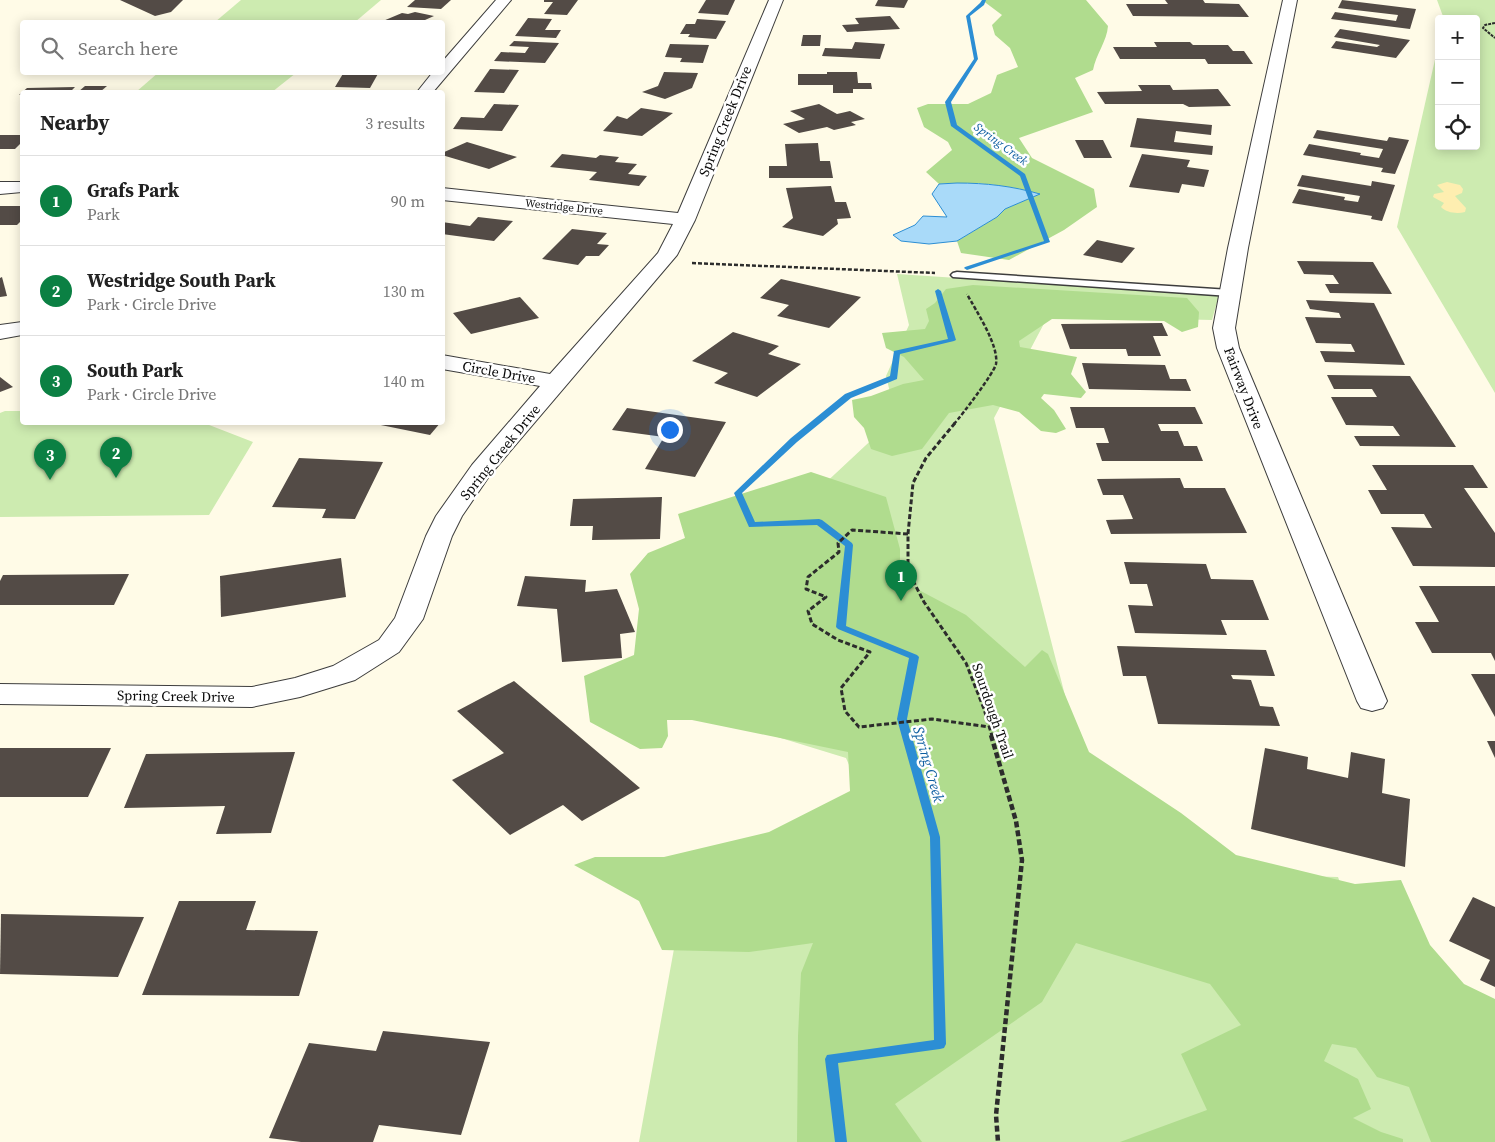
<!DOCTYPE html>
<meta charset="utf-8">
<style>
:root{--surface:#fff;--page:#f6f6f6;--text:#222;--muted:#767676;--line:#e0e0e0;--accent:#0b8043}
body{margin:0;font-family:"Source Serif 4",serif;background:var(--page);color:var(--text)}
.controls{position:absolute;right:15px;top:15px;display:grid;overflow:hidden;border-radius:5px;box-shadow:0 2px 12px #0003}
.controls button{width:45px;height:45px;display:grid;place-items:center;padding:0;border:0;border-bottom:1px solid var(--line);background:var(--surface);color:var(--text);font:25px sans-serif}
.you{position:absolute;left:669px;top:429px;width:18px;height:18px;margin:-12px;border:4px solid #fff;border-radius:50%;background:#1a73e8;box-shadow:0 0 0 8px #1a73e833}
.badge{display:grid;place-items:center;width:32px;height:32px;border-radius:50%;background:var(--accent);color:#fff;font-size:16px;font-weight:700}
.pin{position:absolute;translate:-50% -41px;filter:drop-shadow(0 1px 2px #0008)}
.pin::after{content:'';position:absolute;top:26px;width:18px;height:15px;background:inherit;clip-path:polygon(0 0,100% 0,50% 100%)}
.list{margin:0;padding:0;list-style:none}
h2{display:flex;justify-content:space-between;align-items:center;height:65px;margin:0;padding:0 20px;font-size:21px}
h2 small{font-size:16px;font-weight:400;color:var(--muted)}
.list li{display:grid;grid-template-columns:32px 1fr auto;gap:15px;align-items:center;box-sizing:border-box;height:90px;padding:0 20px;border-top:1px solid var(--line)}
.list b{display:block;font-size:19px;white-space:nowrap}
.list p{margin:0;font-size:16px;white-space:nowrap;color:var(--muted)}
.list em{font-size:16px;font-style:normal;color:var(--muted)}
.icon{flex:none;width:28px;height:28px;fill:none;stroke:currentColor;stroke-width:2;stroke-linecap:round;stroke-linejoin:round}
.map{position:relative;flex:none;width:1495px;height:1142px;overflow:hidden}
.search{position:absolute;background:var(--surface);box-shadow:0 2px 12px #0003;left:20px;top:20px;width:425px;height:55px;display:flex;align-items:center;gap:12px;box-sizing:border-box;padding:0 18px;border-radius:5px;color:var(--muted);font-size:19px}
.panel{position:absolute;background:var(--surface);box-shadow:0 2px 12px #0003;left:20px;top:90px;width:425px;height:335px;border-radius:5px}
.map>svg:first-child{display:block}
</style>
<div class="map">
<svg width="1495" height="1142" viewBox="0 0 1495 1142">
<rect width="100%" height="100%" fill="#fffbe7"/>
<g fill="#cdebb0">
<polygon points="241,0 381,0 355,22 215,22"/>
<polygon points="1437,0 1495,0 1495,393 1397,227 1439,42 1439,146 1476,146 1476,19 1444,19"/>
<polygon points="159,72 296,72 296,73 272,92 136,92"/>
<polygon points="897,274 1219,295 1212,320 1048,316 994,418 1080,754 1218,874 1338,877 1438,1142 639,1142 689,866 788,834 861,792 846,758 702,714 820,488 896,417 886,376 909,325"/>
<polygon points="5,411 22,411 22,422 204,423 253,442 209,515 0,517 0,413"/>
</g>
<g fill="#b0dc8e">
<path d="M 982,0 L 1086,0 L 1108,26 C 1107,41 1096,54 1093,70 L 1075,78 L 1093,112 L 1019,138 L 1032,158 L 1094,189 L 1097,207 L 1064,230 L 1009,260 L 961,253 L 957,241 L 997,217 L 1005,209 L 1039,194 C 1007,184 973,181 939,184 L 926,172 L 952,150 L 948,142 L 924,127 L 917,108 L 928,104 L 968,104 L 991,93 L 997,75 L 1018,67 L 1010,48 L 995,35 L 992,25 L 1002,15 Z"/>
<polygon points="973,285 1187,298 1199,312 1198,327 1182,332 1164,321 1052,319 1019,341 1020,347 1077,357 1071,374 1086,392 1081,398 1044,394 1041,398 1054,410 1066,429 1056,433 1041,431 1019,412 993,405 949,413 922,449 892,456 871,449 864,428 854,417 852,400 871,396 903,384 924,380 904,357 886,348 882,333 925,329 929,321 926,309 935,303 946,289"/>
<polygon points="811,472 886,497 900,549 900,580 966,615 1025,667 1042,650 1048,654 1089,752 1181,813 1236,855 1355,884 1401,880 1430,945 1464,984 1495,999 1495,1142 1431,1142 1409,1087 1377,1077 1356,1048 1332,1044 1324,1061 1358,1079 1371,1109 1353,1118 1381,1132 1403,1139 1403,1142 1120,1142 1207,1110 1181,1054 1241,1025 1210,984 1076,943 1042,1002 895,1104 922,1142 797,1142 798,1036 801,973 813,943 749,952 662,950 639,901 574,865 595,857 664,857 769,832 850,791 848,752 692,720 667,720 668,736 662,748 640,749 590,722 584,676 634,655 639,609 630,574 648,553 685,538 678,514"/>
</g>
<path fill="#feeeb0" d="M 1447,182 L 1460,185 L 1463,189 L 1462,193 L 1455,196 L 1466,208 L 1465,212 C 1457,214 1447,213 1441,207 L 1444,203 L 1433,197 L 1434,194 L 1444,192 L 1437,185 Z"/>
<path fill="#a9daf9" stroke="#2c8ed4" d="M 957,183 C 986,183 1012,186 1040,194 L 1005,209 L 997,217 L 957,241 L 929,244 L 901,241 L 893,235 L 915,225 L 923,216 L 947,217 L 932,194 L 939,184 Z"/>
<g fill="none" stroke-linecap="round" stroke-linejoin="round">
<g fill="#2c8ed4" fill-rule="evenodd">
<polygon points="982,0 986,0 984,5 970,16 978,59 951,102 957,125 1025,174 1050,242 967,270 964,268 965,267 1044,241 1020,176 951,126 945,102 974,59 966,16 980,3"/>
<polygon points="938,289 941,291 956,340 954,341 900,354 897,379 851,398 797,442 742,493 755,522 819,519 822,520 852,543 853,545 846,626 917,655 919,657 907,719 940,837 946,1044 944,1048 940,1049 838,1063 847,1142 835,1142 825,1059 827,1055 934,1040 930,837 897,719 909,658 838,629 836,627 845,546 817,525 749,527 734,493 791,438 845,394 890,376 894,351 948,339 935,291"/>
</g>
</g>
<g fill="#534b46">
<polygon points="120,0 183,0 171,12 155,16"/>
<polygon points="415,0 451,0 441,9 407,7"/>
<polygon points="544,0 578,0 567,15 544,14 553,2 544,2"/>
<polygon points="706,0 735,0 728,15 698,13"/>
<polygon points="878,0 908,0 904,8 875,6"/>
<polygon points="1165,0 1203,0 1205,3 1239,4 1249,17 1133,16 1126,4 1168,4"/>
<polygon points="1342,0 1416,9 1410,29 1331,19 1335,12 1396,21 1398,15 1338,8"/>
<polygon points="415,12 434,16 425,20 432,21 428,22 383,21 402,13 408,14"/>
<polygon points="890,16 900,29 847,32 842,25 859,24 855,18"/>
<polygon points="528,18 552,19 545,30 561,30 556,38 515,36"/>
<polygon points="697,19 726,21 716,39 688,37 690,34 680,34 686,24 695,24"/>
<polygon points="1340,29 1410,40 1396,58 1331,48 1336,41 1377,47 1380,45 1334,37"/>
<polygon points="803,35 821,35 820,46 801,46"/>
<polygon points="514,41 559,43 545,63 494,61 501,52 525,53 529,47 509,46"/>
<polygon points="855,42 885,44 880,59 822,56 825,48 852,49"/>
<polygon points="1154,42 1190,42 1193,45 1228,45 1233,51 1244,51 1253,64 1208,64 1205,59 1120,59 1113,47 1157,47"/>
<polygon points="670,44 709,45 703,63 680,62 682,58 665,57"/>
<polygon points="490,69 519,70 504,93 474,92"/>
<polygon points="344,72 379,72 370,88 335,87"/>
<polygon points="664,72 698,73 692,88 665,99 642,92 658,86"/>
<polygon points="827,72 857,72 858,83 871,83 872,89 853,89 853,93 833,93 833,85 798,85 798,74 827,74"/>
<polygon points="1138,85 1170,85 1173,90 1218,89 1231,106 1189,107 1183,104 1105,104 1097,92 1142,91"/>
<polygon points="85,86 107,86 100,92 78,92"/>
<polygon points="75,87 70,92 22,92 22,95 19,95 27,88"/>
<polygon points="494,104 519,105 502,131 453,129 461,117 484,118"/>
<polygon points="819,104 837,114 850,111 865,119 851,122 856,125 834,130 827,127 799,133 783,124 805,119 790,111"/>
<polygon points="641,108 673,113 642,136 603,131 617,116 627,119"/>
<polygon points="1137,118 1212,125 1211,135 1176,131 1174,142 1213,146 1212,155 1130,147"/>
<polygon points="1317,130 1387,141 1389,137 1409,140 1395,174 1381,172 1383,168 1303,155 1309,144 1361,153 1360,155 1379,158 1383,149 1313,138"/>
<polygon points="0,135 22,135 22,142 15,149 0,149"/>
<polygon points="1075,140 1103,140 1112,158 1084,158"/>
<polygon points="467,142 517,157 489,169 442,155 442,153"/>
<polygon points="818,143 820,161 830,161 833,178 769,178 769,166 787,166 785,144"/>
<polygon points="562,154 596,158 600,155 619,157 615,162 637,164 628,174 647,176 639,186 589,180 597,172 550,167"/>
<polygon points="1142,154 1190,160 1187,167 1209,170 1204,187 1182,184 1179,193 1129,187"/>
<polygon points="1302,175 1371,186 1372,181 1395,185 1382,221 1371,219 1372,216 1292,203 1299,189 1345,197 1344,200 1358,202 1360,196 1297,186"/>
<polygon points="831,186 835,202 846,202 851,218 837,219 838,224 823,236 782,227 793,218 786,188"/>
<polygon points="0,206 22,206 22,220 17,225 0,225"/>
<polygon points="478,217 513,221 494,241 442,234 442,222 470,226"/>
<polygon points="572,229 607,233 597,244 609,245 599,256 586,256 578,265 542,259"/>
<polygon points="1097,240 1135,248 1122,263 1083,255"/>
<polygon points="1297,261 1373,262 1392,294 1330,293 1325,284 1339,284 1333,275 1304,274"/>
<polygon points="2,277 7,296 0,297 0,278"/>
<polygon points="781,279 861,297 829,328 777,316 789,305 760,298"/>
<polygon points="520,297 539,318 471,334 453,313"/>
<polygon points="1306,300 1374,303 1405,365 1325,362 1320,351 1355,352 1351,344 1316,343 1305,317 1341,318 1339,313 1310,309"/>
<polygon points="1162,323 1168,336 1153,336 1161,356 1128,356 1126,349 1070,349 1061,324"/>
<polygon points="733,332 779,346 768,354 801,364 757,397 714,383 728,373 692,361"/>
<polygon points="1082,363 1165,365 1170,379 1186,379 1191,391 1089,389"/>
<polygon points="1327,375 1410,376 1456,447 1360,446 1354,436 1400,436 1393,426 1346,425 1331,397 1377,397 1372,389 1334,389"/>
<polygon points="0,377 13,387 0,392"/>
<polygon points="1070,407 1195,407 1203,424 1158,424 1161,431 1178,431 1184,446 1197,446 1203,461 1102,461 1096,443 1109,443 1104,428 1076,428"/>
<polygon points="627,408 726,422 695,477 645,469 664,437 612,430"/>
<polygon points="366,422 441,422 430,435"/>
<polygon points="299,458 383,462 355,519 322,518 326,509 272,507"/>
<polygon points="1372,465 1473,465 1488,488 1464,488 1495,533 1495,567 1413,566 1391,527 1432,528 1424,514 1381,514 1368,490 1387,490"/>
<polygon points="1180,478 1184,488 1225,488 1247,533 1111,534 1106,520 1133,519 1123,495 1103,495 1097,479"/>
<polygon points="662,497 660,539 592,540 593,526 570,526 573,499"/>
<polygon points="341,558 346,597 221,617 220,576"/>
<polygon points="1124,562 1206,564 1211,579 1253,580 1269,620 1221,620 1227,635 1135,633 1128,605 1153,606 1147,584 1130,584"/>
<polygon points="129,574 114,605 0,605 0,581 3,575"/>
<polygon points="525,576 586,580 585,592 617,589 635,632 620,634 622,658 562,662 557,609 517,606"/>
<polygon points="1419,586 1495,586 1495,661 1491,653 1432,653 1415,622 1439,622"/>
<polygon points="1117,646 1266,650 1275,676 1231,675 1233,679 1251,680 1260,706 1273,707 1280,726 1158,724 1146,676 1123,676"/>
<polygon points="1471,674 1495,674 1495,717"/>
<polygon points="514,681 640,788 582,821 563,805 510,835 452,780 504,753 457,711"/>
<polygon points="1487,741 1495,741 1495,758"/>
<polygon points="0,748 111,748 88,797 0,797"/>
<polygon points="1265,748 1308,757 1307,769 1348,778 1351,752 1385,759 1382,793 1410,799 1405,867 1251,829"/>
<polygon points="295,752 271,833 216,834 225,806 124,808 146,754"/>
<polygon points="1473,897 1495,907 1495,987 1480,980 1490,960 1449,941"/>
<polygon points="179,901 256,901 246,930 318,931 299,996 142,995"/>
<polygon points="1,914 144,917 118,977 0,974"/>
<polygon points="383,1031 490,1042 461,1135 379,1125 373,1142 301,1142 269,1138 309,1043 376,1051"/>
</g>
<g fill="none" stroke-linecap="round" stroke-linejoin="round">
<g stroke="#3d3d3d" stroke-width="3">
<polygon id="lane" points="957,272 1230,290 1236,293 1230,296 953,277 951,275 953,273"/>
</g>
<g stroke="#3d3d3d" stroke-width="2">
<g id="street">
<polygon points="496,0 511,0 433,92 417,92 433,72 442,72 442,62"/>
<polygon points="769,0 783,0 695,220 677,255 490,475 462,516 452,536 423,619 399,652 355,680 300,697 252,707 0,704 0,684 252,687 295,678 333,666 379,640 395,618 426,536 436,516 472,465 540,386 442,369 442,355 550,374 658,253 673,224 442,200 442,188 678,213"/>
<polygon points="1283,0 1297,0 1248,248 1235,328 1239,348 1387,701 1383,708 1372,711 1361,708 1357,701 1217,348 1213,328 1228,248"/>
<polygon points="0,182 22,182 22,192 0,194"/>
<polygon points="22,322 22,335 0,339 0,325"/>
</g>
</g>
<polyline stroke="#2c2c2c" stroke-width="2" stroke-dasharray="3 1" stroke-linecap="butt" points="1495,23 1485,25 1483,28 1495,38"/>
<g stroke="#2c2c2c" stroke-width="2.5" stroke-dasharray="4 2" stroke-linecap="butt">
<polyline points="692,263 935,273"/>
<path d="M 954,424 C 962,415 994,373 996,364 C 999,345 976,311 967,294"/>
</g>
<g stroke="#2c2c2c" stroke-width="3" stroke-dasharray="5 2.5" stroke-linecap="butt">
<polyline points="955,423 926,458 913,483 908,534 908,571 924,602 966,663 984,709 992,736"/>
<polyline points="908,534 852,530 838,543 839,552 808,577 806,589 826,597 808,611 812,624 838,640 870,652 841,688 845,711 859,727 932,719 989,727"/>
</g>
<polyline stroke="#2c2c2c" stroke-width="4.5" stroke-dasharray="6 3" stroke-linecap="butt" points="991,735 1016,821 1022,860 996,1115 998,1142"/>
<use href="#lane" fill="#fff" fill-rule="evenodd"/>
<use href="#street" fill="#fff" fill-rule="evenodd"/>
</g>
<g text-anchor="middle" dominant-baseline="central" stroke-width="5" stroke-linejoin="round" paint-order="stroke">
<g font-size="11" fill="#0a0a0a" stroke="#fff">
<text transform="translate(564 207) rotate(6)">Westridge Drive</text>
</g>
<g font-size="12" font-style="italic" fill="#0e5ea1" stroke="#fff">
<text transform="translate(1001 144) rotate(36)">Spring Creek</text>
</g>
<g font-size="14" fill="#0a0a0a" stroke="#fff">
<text transform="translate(725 121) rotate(-68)">Spring Creek Drive</text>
<text transform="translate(499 372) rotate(10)">Circle Drive</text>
<text transform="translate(1244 388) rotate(69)">Fairway Drive</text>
<text transform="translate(500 452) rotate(-51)">Spring Creek Drive</text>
<text transform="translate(176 696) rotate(1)">Spring Creek Drive</text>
<text transform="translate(993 711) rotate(71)">Sourdough Trail</text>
</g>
<g font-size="15" font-style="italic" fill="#0e5ea1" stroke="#fff">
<text transform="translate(929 764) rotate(74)">Spring Creek</text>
</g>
</g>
</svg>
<div class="controls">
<button>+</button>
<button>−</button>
<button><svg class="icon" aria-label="locate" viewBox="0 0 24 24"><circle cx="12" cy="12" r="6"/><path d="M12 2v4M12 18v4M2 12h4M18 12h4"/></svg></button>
</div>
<div class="you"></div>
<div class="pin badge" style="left:901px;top:601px">1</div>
<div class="pin badge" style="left:116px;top:478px">2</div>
<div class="pin badge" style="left:50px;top:480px">3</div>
<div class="search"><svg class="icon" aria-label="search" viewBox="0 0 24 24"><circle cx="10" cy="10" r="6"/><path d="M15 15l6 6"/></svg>Search here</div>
<section class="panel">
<h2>Nearby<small>3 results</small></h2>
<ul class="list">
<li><span class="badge">1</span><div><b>Grafs Park</b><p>Park</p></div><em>90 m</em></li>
<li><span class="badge">2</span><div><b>Westridge South Park</b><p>Park · Circle Drive</p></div><em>130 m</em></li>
<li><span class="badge">3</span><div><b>South Park</b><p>Park · Circle Drive</p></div><em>140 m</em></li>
</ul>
</section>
</div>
